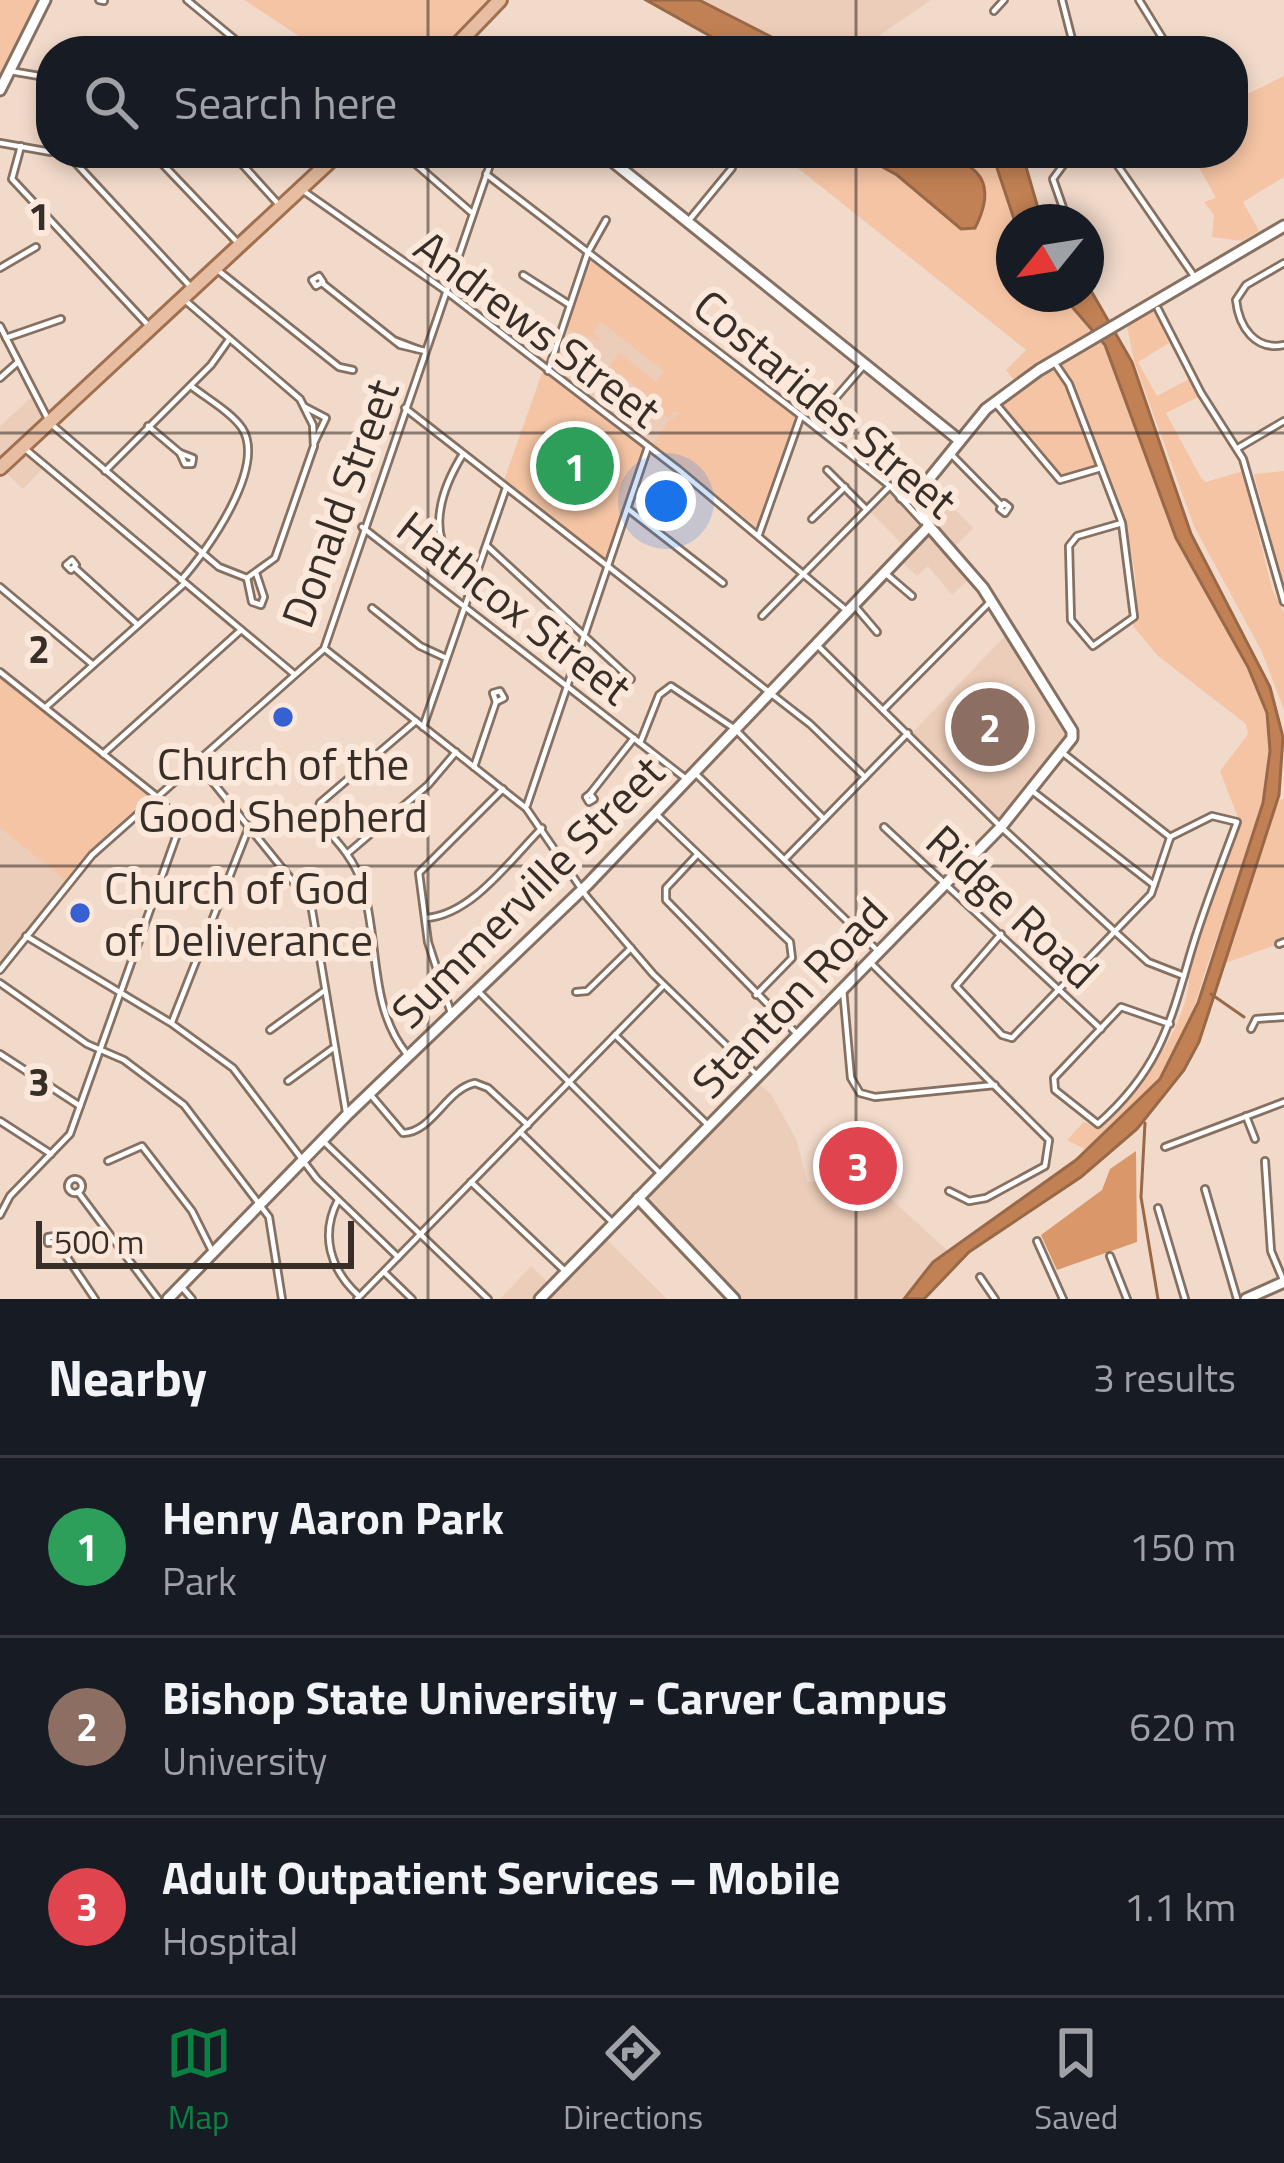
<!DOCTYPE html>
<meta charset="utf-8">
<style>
:root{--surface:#171b24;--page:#20242c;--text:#f1f3f6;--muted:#9ea1a6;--line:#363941;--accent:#0b8043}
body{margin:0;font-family:"Titillium Web",sans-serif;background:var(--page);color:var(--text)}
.compass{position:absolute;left:996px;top:204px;width:108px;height:108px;border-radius:50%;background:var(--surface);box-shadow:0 6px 18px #0003;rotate:240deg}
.scale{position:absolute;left:36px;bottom:30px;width:318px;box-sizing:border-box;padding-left:12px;border:6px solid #372e28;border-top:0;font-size:33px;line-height:42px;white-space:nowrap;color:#372e28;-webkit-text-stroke:9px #fce8db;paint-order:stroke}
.you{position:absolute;left:666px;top:501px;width:42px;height:42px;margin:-30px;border:9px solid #fff;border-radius:50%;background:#1a73e8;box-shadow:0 0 0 18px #1a73e833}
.badge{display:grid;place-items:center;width:78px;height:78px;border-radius:50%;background:var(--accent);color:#fff;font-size:39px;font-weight:700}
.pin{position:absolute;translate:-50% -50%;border:6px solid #fff;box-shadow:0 3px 12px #0006}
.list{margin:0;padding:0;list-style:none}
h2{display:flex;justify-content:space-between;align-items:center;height:156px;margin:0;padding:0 48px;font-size:51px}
h2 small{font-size:39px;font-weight:400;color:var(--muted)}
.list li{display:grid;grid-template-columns:78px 1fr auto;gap:36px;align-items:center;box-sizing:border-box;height:180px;padding:0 48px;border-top:3px solid var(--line)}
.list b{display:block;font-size:45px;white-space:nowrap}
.list p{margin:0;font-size:39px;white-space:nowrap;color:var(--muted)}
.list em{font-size:39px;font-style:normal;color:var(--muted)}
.icon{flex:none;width:66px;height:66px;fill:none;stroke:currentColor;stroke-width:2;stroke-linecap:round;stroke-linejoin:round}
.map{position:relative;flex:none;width:1284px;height:1299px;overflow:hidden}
.search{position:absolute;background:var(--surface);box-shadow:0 6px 18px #0003;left:36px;right:36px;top:36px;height:132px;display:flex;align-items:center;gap:30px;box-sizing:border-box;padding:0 42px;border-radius:48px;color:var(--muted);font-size:45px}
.sheet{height:696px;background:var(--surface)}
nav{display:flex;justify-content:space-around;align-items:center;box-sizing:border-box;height:168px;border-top:3px solid var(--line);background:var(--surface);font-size:33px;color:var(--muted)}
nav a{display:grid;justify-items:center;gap:6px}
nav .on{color:var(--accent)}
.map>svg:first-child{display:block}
</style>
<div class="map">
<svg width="1284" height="1299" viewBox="0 0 1284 1299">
<rect width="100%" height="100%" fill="#f2daca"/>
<g fill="#eccdb9">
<polygon points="702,0 931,0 857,51 786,48"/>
<polygon points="588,252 801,416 758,535 548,371"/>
<polygon points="33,396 46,421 19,446 43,468 23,489 0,467 0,426"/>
<polygon points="897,450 973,528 949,553 970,578 952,595 928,566 917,576 901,561 909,551 869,511 894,486 878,471"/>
<polygon points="1006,635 1065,731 1061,746 1000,822 912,733"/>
<polygon points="0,828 67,882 0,968"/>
<polygon points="758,1083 771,1094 797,1141 807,1182 870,1180 947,1250 904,1299 743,1299 647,1200"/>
<polygon points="606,1239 667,1299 500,1299 531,1266 556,1290"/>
</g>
<g fill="#f4c4a4">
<polygon points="0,0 39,0 0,79"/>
<polygon points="244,0 491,0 445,51 322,51"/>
<polygon points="1284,76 1284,177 1243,202 1259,231 1242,241 1212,237 1214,215 1204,202 1216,198 1191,153 1233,153 1233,101"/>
<polygon points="779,153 992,153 1015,222 1014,294 1061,294 1097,334 1018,385 1006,370 1026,350"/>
<polygon points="592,258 797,416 759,528 652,446 669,420 680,414 675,411 668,418 645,401 648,396 630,382 632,378 628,381 609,366 619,353 656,382 664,371 601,322 593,332 600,341 566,329"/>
<polygon points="1152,306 1169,343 1138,362 1157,396 1189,379 1198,397 1166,413 1201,478 1206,482 1243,471 1272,589 1284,613 1284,710 1262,652 1194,526 1134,361 1126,321"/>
<path d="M 1099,340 C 1129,369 1157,492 1175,536 C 1200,596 1254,651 1267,715 C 1284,795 1237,881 1211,954 C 1196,996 1188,1044 1159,1080 C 1138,1106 1111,1128 1087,1150 L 1067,1140 L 1084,1122 L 1099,1128 C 1137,1093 1194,1021 1189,967 L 1240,823 L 1220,771 L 1248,734 L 1246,724 L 1158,656 L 1133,626 C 1145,573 1121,515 1103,466 L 1065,479 L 1001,404 L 1074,351 Z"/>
<polygon points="543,370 646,448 607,563 503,483"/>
<polygon points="1284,471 1284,591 1254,474"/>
<polygon points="0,673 153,796 67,882 0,828"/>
<polygon points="1284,799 1284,942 1223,964 1277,800"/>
</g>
<polygon fill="#da986a" points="1136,1151 1137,1242 1057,1270 1041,1235 1102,1190 1110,1169"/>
<g fill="#c28154" stroke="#986847" stroke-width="3">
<polygon points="646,0 699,0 799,51 737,51"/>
<path d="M 857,153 C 904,153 1019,142 975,228 L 961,229 L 897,175 Z"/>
<polygon points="992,153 1022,153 1042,222 1015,222"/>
<polygon points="1086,282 1132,362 1191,534 1270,687 1283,737 1279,795 1199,1042 1184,1070 1137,1129 1081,1177 969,1252 924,1299 904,1299 933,1262 1076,1160 1160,1079 1198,1003 1263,803 1270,751 1267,713 1248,667 1176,538 1105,345 1061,294 1086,294"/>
</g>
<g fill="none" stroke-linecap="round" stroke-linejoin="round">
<g stroke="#986847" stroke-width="3">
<polyline points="1211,994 1244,1017"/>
<polyline points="1145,1123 1141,1197 1158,1299"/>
</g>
<g stroke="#857061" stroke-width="10">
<g id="street">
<polyline points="99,0 104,1"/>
<polyline points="187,0 249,51"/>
<polyline points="1062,0 1075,51"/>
<polyline points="1139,0 1163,39 1159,51"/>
<polyline points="994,11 1004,0"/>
<polyline points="896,41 915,51"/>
<polyline points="10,71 51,78"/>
<polyline points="0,143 51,152"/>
<polyline points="21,146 12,179 147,324"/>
<polyline points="57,153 71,158 189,285"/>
<polyline points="152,153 236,241"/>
<polyline points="232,153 281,207"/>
<polyline points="311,153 324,167"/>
<polyline points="403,153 471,212"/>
<polyline points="1109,153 1194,276"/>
<polyline points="486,174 812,424 890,486 922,521"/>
<polyline points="305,192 446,291 679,470 846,610"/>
<polyline points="690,219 732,168"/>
<polyline points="1068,222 1053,179 1072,153"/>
<path d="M 1284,263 L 1246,285 L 1236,300 C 1239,327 1255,351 1284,345"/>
<polyline points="0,268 36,247"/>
<polyline points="215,268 339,367 353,370"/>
<polyline points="523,275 570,305"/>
<polygon points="319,276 323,282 316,286 312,280"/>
<polyline points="322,283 400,345 425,351"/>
<polyline points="1158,309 1201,393 1243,459 1284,602"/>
<polyline points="0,326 50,423 219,567 247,578 275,558 314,446 313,425 300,399 187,302"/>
<polyline points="6,338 61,319"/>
<polyline points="396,341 417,349"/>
<polyline points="1054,362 1069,384 1122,523 1134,617 1093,646 1071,620 1069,546 1077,536 1122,523"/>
<polyline points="548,371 588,252 606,220"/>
<polyline points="0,378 18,362"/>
<polyline points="996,404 1060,480 1101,468"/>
<polyline points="305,407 326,418 314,443"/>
<polyline points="405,408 810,724 865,777"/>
<polyline points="814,423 865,364"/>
<polyline points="148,426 180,453"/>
<polyline points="23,447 294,674"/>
<polyline points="1238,448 1284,421"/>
<polygon points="180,453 193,458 192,464 185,464"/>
<polyline points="950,453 1001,505"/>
<path d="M 463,454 C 437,496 422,550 474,577"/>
<polyline points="827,470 865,508"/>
<polyline points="105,471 211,365 228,341"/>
<polygon points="1004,503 1009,507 1005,513 1000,509"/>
<polyline points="628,509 723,583"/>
<polyline points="812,519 845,487"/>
<polyline points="362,527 685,778"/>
<polyline points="759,534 801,416"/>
<polyline points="487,546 631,679"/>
<polygon points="72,560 76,565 71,570 66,565"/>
<polyline points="75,568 138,625"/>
<polyline points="885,573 912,596"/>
<polyline points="247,578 252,602 261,605 264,597 256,573"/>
<path d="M 181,580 C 207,551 267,467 242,428 C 231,412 206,398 191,386"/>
<polyline points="0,587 92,664"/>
<polyline points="854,605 877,632"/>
<polyline points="372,608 420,646 446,658"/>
<polyline points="762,616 890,486"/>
<polyline points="816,644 1001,827 1148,962 1184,976"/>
<polyline points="325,649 526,808 587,897 653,974 758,1076"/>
<polyline points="0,672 155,795 181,823 70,1134 10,1196 0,1215"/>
<polygon points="500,691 504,698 496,702 493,693"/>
<polyline points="46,707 185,583"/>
<polyline points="883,710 991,601"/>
<polyline points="423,727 506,488"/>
<polyline points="640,743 659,695 671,686 735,729 824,819"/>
<path d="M 1063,753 L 1170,837 L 1212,816 L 1237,822 C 1221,866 1203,910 1190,955 C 1169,1028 1157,1072 1098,1124 L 1055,1090 L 1054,1078 L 1121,1007 L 1170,1024"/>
<polyline points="103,754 241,630"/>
<polyline points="195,760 311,904 346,1112"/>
<polyline points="474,767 496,702"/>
<polyline points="694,772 879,952"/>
<polyline points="1031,790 1154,885"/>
<polyline points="590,794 634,738"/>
<polygon points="590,794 594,799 589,802 586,797"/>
<polyline points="527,805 648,447"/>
<polyline points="655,813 790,942 792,958 756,995"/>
<polyline points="884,827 1101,1029"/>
<polyline points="348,853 428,785 456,752"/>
<polyline points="696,856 666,888 666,900 798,1035"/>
<polyline points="786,858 908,733"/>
<path d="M 426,918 C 472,915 511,859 542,828"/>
<polyline points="1001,934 956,986 1002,1035 1012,1038 1151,894 1170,838"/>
<polyline points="26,936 171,1023 233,1068 317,1179 398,1257"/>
<polyline points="1279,944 1284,942"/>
<polyline points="870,962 1049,1140 1045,1166 986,1198 969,1201 949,1191"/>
<polyline points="0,970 92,855 324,649 494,153"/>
<polyline points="0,983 87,1044 124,1060 184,1105 269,1217 282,1299"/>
<polyline points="843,989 851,1078 860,1093 875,1097 995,1085"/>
<polyline points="477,990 659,1172"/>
<polyline points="576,992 587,991 631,948"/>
<polyline points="451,1013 428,942 419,873 503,789"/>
<polyline points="172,1022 249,827"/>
<polyline points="1251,1029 1256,1019 1284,1017"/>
<polyline points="270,1030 324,991"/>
<polyline points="615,1035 709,1126"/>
<path d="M 406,1053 C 369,1006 379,942 363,887 C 355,858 334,838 315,817 L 320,803 L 416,721"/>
<polyline points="0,1054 80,1106"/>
<polyline points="288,1081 332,1049"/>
<path d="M 370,1094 L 403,1133 C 433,1132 446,1089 475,1083 L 488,1088 L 528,1125"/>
<polyline points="1246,1116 1255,1139"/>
<polyline points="0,1121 51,1154"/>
<polyline points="520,1132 614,1224"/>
<polyline points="322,1140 488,1299"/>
<polyline points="1165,1147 1284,1102"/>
<polyline points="108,1161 142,1146 192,1211 213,1253"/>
<polyline points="1265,1161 1271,1251 1284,1282"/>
<circle cx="75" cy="1186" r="7"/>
<polyline points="471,1182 566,1272"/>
<polyline points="1205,1189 1237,1299"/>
<polyline points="78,1192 158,1299"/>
<path d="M 338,1200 C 320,1235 330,1269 358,1295"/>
<polyline points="1158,1208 1185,1299"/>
<polygon points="55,1236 56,1242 48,1243 48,1237"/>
<polyline points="56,1241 95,1299"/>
<polyline points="1037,1241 1063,1299"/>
<polyline points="1110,1256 1127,1299"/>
<polyline points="384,1272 412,1299"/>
<polyline points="980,1277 995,1299"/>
<polyline points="181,1286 192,1299"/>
<polyline points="357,1299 663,986"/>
</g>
</g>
<g stroke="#857061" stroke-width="15">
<g id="secondary">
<polyline points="0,90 45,0"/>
<polyline points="602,153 959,440"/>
<polyline points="902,497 910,499 921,489 986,409 1039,370 1284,226"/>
<polyline points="638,1198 734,1299"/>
<polyline points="168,1299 347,1115 588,884 929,526"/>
<polyline points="540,1299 1001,827 1072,738 1072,731 983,588 929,526 920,508 921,489"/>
<polyline points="1246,1299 1284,1282"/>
</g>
</g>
<g stroke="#9f6f4e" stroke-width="18">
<g id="primary">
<polyline points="451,51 500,0"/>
<polyline points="0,468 339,153"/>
</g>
</g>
<use href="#street" stroke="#fff" stroke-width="4.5"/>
<use href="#secondary" stroke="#fff" stroke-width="9"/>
<use href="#primary" stroke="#e7bea1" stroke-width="12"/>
</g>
<path fill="none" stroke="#372e28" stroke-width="3" stroke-opacity="0.55" d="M 428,0 L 428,51M 856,0 L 856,51M 428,153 L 428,1299M 856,153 L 856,1299M 0,433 L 1284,433M 0,866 L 1284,866"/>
<g fill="#3761d1" stroke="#fce8db" stroke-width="4.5">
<circle cx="283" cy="717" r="12"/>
<circle cx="80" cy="913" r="12"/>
</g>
<g text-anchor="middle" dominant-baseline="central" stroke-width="12" stroke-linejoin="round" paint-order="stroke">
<g font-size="45" fill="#372e28" stroke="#fce8db">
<text transform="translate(538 328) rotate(37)">Andrews Street</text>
<text transform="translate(826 403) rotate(40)">Costarides Street</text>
<text transform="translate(339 503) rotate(-70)">Donald Street</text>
<text transform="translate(515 607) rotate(38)">Hathcox Street</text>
<text transform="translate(527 891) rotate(-45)">Summerville Street</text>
<text transform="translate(1013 906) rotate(43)">Ridge Road</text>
<text transform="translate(789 997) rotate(-46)">Stanton Road</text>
</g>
<g font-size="45" fill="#372e28" stroke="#fce8db">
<text x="283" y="763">Church of the<tspan x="283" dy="52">Good Shepherd</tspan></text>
<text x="104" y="887" text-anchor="start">Church of God<tspan x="104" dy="52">of Deliverance</tspan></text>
</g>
</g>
<g font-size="39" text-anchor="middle" font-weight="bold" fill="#372e28" stroke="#fce8db" stroke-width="12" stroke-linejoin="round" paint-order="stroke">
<text x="39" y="230">1</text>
<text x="39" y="663">2</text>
<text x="39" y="1096">3</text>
</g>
</svg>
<svg class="compass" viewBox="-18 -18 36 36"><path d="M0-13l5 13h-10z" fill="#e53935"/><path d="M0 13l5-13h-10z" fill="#9ea1a6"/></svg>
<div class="scale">500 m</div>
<div class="you"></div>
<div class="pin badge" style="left:575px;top:466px;background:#2e9e5b">1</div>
<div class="pin badge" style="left:990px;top:727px;background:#8d6e63">2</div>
<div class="pin badge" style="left:858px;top:1166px;background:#e0444e">3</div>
<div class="search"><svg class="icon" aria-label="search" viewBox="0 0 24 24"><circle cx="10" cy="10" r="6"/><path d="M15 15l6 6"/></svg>Search here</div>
</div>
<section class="sheet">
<h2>Nearby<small>3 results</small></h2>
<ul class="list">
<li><span class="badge" style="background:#2e9e5b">1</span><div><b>Henry Aaron Park</b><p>Park</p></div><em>150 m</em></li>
<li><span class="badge" style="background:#8d6e63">2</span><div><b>Bishop State University - Carver Campus</b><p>University</p></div><em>620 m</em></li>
<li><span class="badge" style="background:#e0444e">3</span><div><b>Adult Outpatient Services – Mobile</b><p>Hospital</p></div><em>1.1 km</em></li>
</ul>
</section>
<nav>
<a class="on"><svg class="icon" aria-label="map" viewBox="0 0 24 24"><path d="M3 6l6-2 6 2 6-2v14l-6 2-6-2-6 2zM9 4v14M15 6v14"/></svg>Map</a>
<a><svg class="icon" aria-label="directions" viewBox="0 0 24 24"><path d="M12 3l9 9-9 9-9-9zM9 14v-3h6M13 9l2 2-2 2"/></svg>Directions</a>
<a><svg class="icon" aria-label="saved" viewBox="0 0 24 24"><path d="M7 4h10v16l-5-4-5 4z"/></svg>Saved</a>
</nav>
